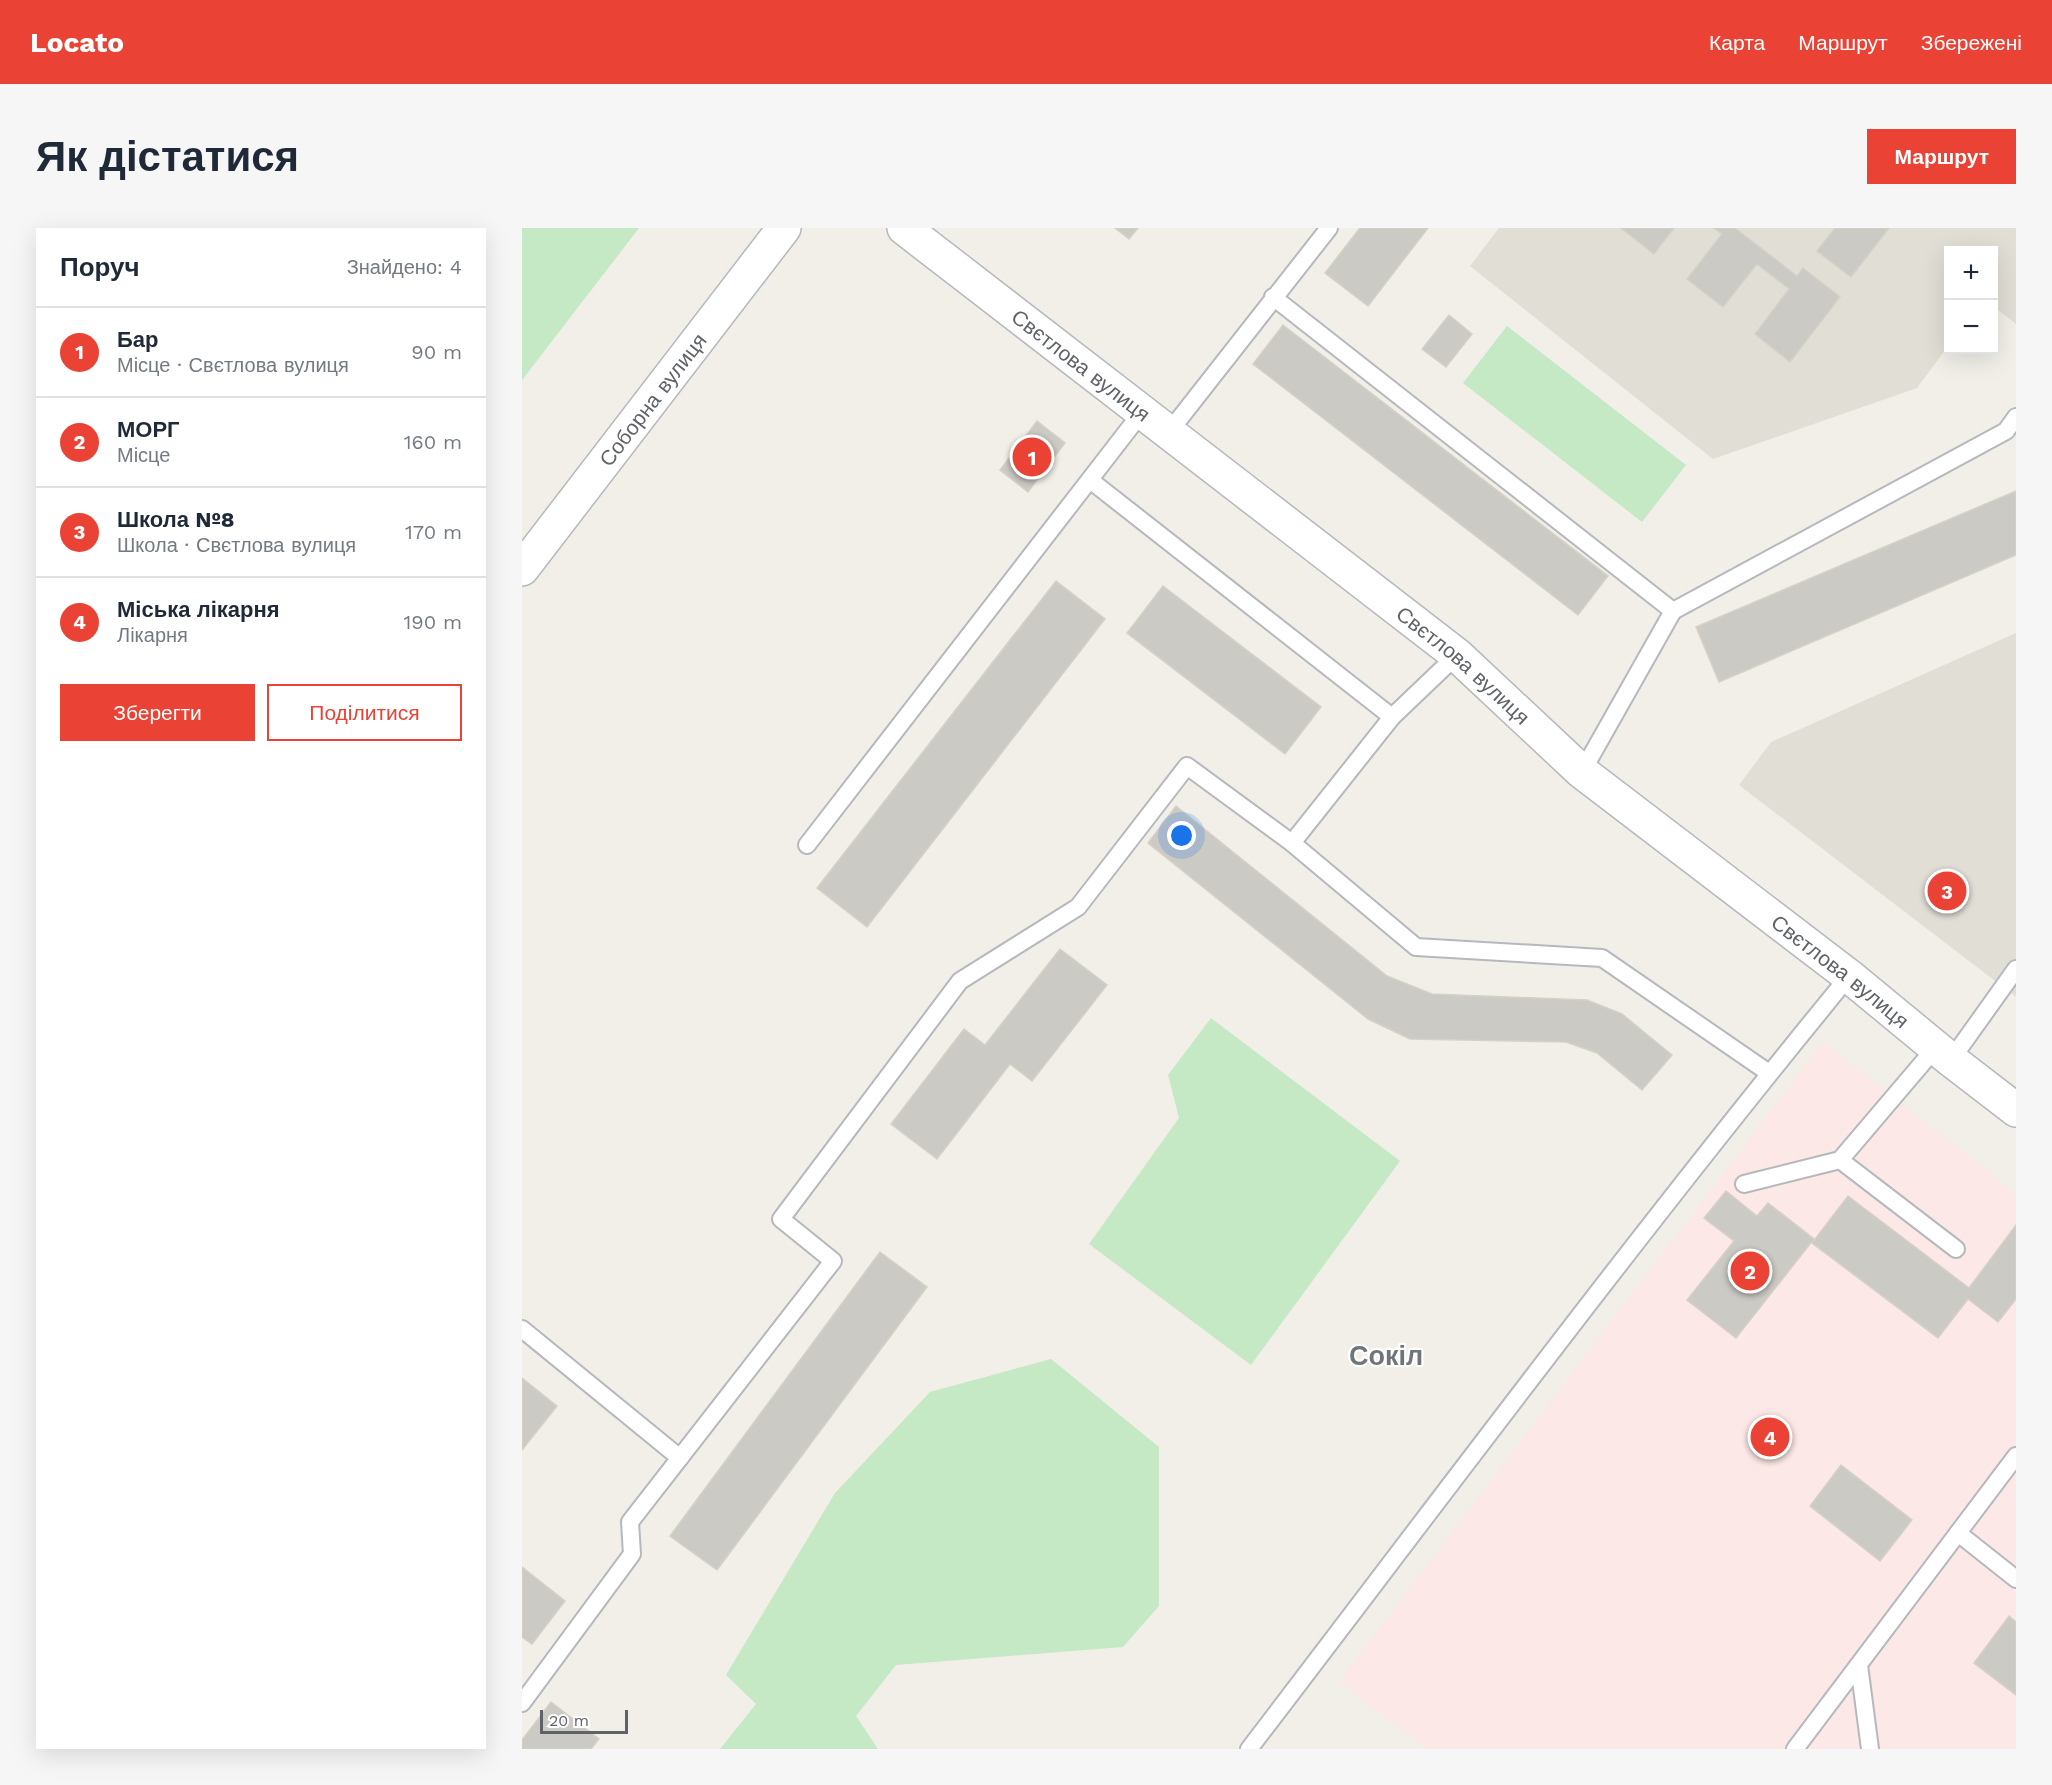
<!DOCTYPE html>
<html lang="uk">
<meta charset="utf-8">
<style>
:root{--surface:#fff;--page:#f6f6f7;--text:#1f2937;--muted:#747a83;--line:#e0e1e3;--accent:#ea4335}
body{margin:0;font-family:"Work Sans",sans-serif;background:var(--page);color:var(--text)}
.controls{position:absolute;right:18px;top:18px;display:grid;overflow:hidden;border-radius:0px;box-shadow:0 6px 24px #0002}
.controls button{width:54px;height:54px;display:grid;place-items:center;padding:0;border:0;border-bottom:2px solid var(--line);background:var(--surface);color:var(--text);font:30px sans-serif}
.scale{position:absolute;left:18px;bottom:15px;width:88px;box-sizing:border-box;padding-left:6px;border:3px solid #5f6368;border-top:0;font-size:16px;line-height:21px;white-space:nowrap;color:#5f6368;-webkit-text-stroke:4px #fff;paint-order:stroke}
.you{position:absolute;left:660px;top:608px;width:21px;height:21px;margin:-15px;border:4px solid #fff;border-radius:50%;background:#1a73e8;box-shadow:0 0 0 9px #1a73e833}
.badge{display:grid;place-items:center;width:39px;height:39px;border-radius:50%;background:var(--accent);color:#fff;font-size:20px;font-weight:700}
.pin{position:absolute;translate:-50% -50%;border:3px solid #fff;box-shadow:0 2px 6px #0006}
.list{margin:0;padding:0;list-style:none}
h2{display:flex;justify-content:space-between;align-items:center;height:78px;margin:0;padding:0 24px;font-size:26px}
h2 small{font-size:20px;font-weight:400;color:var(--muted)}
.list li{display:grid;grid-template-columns:39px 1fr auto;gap:18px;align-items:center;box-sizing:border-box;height:90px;padding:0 24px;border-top:2px solid var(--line)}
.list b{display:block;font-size:22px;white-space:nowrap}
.list p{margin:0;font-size:20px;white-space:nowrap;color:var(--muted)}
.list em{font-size:20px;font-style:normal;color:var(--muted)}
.actions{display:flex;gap:12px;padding:18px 24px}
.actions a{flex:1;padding:14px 0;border:2px solid var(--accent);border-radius:0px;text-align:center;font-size:21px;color:var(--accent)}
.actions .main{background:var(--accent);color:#fff}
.map{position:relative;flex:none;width:1494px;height:1521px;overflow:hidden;border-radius:0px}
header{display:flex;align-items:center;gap:36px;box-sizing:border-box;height:84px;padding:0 30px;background:var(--accent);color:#fff}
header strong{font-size:28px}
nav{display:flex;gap:33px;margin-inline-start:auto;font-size:21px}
.intro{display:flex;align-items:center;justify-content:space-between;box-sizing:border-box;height:144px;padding:0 36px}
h1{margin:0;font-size:42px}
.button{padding:15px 27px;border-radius:0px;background:var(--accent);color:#fff;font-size:21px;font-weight:700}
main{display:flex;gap:36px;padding:0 36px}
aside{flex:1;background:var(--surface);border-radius:0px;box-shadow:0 6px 24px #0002}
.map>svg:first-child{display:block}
</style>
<header>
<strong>Locato</strong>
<nav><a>Карта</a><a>Маршрут</a><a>Збережені</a></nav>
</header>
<div class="intro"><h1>Як дістатися</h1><a class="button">Маршрут</a></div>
<main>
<aside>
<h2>Поруч<small>Знайдено: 4</small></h2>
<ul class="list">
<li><span class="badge">1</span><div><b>Бар</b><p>Місце · Свєтлова вулиця</p></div><em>90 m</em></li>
<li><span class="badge">2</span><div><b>МОРГ</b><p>Місце</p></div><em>160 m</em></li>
<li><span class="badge">3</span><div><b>Школа №8</b><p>Школа · Свєтлова вулиця</p></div><em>170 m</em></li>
<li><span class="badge">4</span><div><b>Міська лікарня</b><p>Лікарня</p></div><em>190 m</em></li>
</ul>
<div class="actions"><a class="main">Зберегти</a><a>Поділитися</a></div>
</aside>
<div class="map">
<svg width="1494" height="1521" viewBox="0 0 1494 1521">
<rect width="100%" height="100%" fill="#f1efe8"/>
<g fill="#e1ded6">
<polygon points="977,0 1494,0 1494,96 1472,79 1472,22 1426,22 1426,118 1395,160 1191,231 948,38"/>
<polygon points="1494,405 1494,769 1217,557 1249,514"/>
</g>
<polygon fill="#fce8e6" points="1301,814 1494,965 1494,1521 905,1521 817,1453"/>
<g fill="#c5e8c5">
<polygon points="0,0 117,0 0,152"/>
<polygon points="985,98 1164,237 1120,294 941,155"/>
<polygon points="689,790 878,933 729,1137 567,1016 657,890 646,847"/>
<polygon points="529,1131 637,1219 637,1378 601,1419 374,1437 334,1488 356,1521 198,1521 234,1476 204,1447 313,1265 408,1164"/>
</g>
<g fill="#cccac5" stroke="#d6d1c6" stroke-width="1.5">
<polygon points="593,0 616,0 607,11"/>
<polygon points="838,0 906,0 846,78 803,45"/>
<polygon points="1099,0 1152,0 1132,26"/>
<polygon points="1192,0 1213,0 1275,48 1281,40 1318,69 1268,134 1233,106 1267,61 1235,36 1201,79 1165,51 1200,6"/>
<polygon points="1313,0 1367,0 1329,49 1295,23"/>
<polygon points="927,87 950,106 924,139 900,121"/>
<polygon points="761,97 1086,348 1056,387 731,136"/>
<polygon points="515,193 543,215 506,264 478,242"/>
<polygon points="1494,263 1494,327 1197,454 1174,399"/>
<polygon points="534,353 583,391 345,699 295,660"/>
<polygon points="641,358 799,479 763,526 605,405"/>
<polygon points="654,578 865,748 910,766 1065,772 1100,786 1150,827 1120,862 1075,825 1044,814 888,811 846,791 626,615"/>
<polygon points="538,721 585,757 510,853 488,836 415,931 369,896 442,801 463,817"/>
<polygon points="1204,963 1235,988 1246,975 1292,1011 1214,1110 1165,1072 1212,1013 1182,990"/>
<polygon points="1326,968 1447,1060 1494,997 1494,1071 1476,1094 1446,1071 1416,1110 1290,1015"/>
<polygon points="358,1024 405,1059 195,1342 148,1308"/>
<polygon points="0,1150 35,1178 0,1222"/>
<polygon points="1319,1237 1390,1292 1358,1333 1288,1278"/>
<polygon points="0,1339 43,1373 10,1416 0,1409"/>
<polygon points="1487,1388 1494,1394 1494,1467 1452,1435"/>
<polygon points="29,1474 77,1511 69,1521 0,1521 0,1512"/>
</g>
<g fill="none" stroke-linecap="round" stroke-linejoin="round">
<g stroke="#b5b8bc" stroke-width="20">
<g id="lane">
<polyline points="751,69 1151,383"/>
<polyline points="647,204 807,0"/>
<polyline points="568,252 870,489"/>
<polyline points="1060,544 1151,383 1484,203 1494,189"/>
<polyline points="770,615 870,489 935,427"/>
<polyline points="285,617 620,184"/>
<polyline points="1429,832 1494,741"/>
<polyline points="1318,932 1434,1021"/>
<polyline points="1222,956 1318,932 1415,818"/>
<polyline points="0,1101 158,1230"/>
<polyline points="1436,1305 1494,1351"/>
<polyline points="1337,1437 1348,1521"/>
<polyline points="0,1475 110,1326 108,1294 311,1033 259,991 438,753 556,679 665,538 770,615 894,719 1080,730 1247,845"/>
<path d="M 727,1521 C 925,1262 1120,1000 1327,748"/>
<polyline points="1273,1521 1494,1228"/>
</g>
</g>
<g stroke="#b5b8bc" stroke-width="36">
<g id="street">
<path id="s1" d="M 382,0 L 935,427 L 1060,544 L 1327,748 L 1429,832 L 1494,882"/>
<path id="s2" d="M 0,341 L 262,0"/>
</g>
</g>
<use href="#lane" stroke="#fff" stroke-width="16"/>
<use href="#street" stroke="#fff" stroke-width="33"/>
</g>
<g text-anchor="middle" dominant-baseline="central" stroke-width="4.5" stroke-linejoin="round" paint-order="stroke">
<g font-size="21" fill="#5f6368" stroke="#fff">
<text stroke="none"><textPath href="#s1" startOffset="224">Свєтлова вулиця</textPath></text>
<text stroke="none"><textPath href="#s2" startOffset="214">Соборна вулиця</textPath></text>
<text stroke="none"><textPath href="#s1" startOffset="710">Свєтлова вулиця</textPath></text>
<text stroke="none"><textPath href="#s1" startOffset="1196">Свєтлова вулиця</textPath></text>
</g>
<g font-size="27" font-weight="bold" fill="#70757a" stroke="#fff">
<text x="864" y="1128">Сокіл</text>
</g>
</g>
</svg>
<div class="controls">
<button>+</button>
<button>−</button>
</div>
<div class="scale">20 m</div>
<div class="you"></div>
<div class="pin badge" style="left:510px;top:229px">1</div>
<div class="pin badge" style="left:1228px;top:1043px">2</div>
<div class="pin badge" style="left:1425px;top:663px">3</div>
<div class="pin badge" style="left:1248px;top:1209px">4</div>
</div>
</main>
